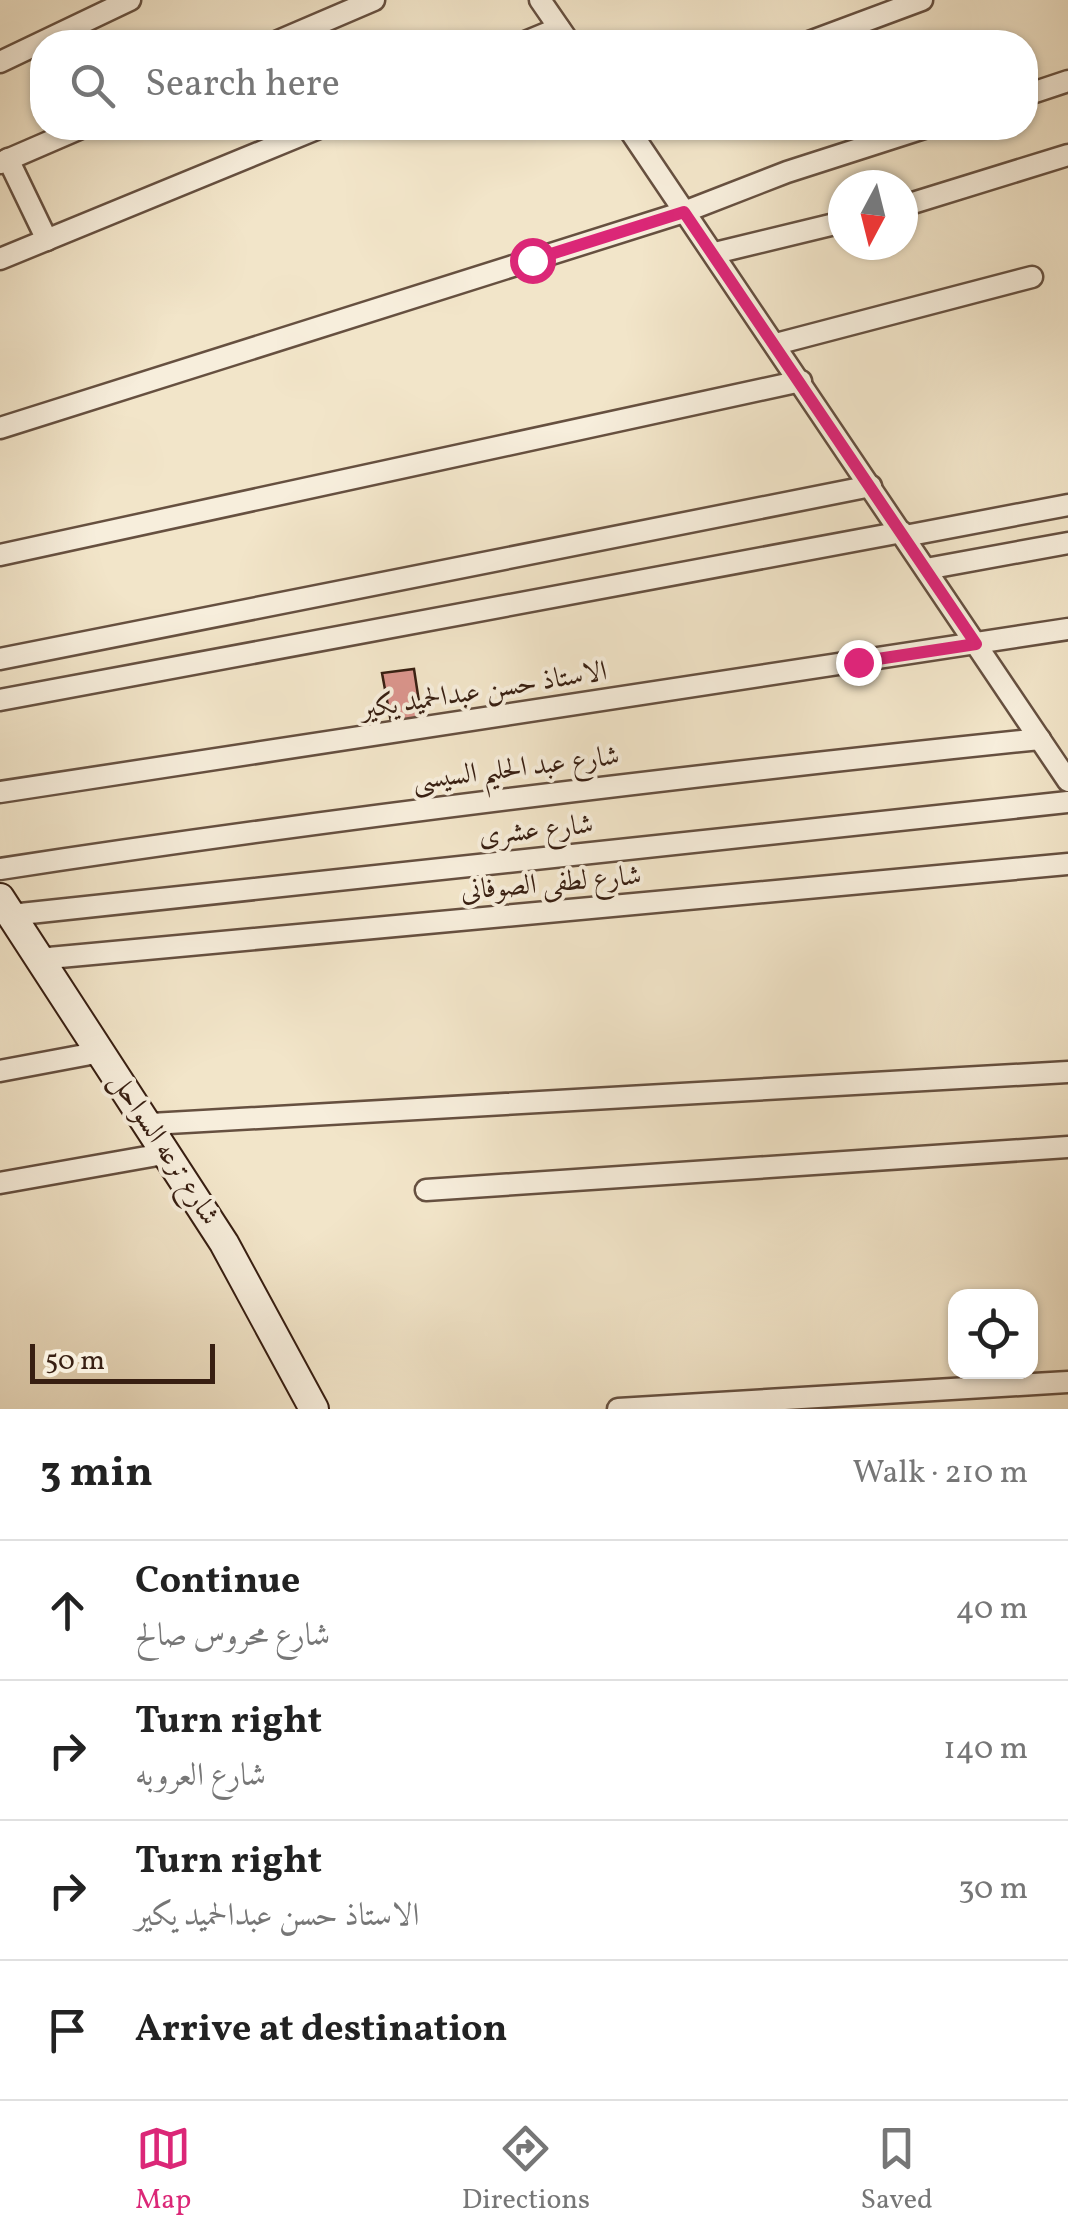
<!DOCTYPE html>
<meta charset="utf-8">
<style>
:root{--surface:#fff;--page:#f2f2f2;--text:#222;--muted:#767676;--line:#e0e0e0;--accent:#db2777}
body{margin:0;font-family:Vollkorn,Amiri,serif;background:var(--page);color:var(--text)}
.controls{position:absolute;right:30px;bottom:30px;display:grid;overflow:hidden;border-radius:20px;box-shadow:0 2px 8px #0004}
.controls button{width:90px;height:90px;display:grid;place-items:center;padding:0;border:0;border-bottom:2px solid var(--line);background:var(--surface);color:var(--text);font:50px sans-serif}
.compass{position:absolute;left:828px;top:170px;width:90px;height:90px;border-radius:50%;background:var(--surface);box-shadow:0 2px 8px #0004;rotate:187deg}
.scale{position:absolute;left:30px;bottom:25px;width:185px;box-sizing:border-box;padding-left:10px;border:5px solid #381f12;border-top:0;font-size:28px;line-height:35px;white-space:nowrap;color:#381f12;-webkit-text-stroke:8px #f7eedc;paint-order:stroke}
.stop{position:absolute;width:30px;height:30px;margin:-22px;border:8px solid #db2777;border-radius:50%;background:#fff}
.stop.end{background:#db2777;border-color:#fff;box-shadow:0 2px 10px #0008}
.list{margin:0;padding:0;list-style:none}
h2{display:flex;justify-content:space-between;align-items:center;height:130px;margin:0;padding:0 40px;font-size:42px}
h2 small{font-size:32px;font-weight:400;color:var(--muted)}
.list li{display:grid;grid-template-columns:65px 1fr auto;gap:30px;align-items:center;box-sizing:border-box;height:140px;padding:0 40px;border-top:2px solid var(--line)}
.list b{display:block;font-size:38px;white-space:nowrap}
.list p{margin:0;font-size:32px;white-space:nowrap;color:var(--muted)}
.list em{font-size:32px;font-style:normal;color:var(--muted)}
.icon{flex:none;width:55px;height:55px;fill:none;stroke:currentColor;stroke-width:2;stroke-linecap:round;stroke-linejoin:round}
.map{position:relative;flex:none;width:1068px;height:1409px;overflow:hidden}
.search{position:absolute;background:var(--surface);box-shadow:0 2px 8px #0004;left:30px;right:30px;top:30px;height:110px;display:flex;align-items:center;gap:25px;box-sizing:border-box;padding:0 35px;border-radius:40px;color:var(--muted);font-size:38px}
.sheet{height:690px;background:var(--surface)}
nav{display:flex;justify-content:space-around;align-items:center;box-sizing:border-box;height:140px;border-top:2px solid var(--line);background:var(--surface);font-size:28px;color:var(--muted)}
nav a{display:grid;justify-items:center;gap:5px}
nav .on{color:var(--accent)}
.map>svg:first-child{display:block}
</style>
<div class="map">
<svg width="1068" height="1409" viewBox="0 0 1068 1409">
<rect width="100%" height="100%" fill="#f2e5c9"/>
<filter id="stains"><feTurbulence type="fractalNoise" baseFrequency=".002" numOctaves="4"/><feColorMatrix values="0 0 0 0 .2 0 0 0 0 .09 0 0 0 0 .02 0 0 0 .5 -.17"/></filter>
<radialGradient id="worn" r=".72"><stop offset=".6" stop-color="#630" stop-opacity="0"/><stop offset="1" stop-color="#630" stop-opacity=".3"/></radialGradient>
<polygon fill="#db958d" stroke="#381f12" stroke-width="2.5" points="414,669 423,728 393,733 382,673"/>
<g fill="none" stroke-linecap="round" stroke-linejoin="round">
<g stroke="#665040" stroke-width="25">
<g id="street">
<polyline points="540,0 569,42"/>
<polyline points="276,42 374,0"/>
<polyline points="525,42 559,28"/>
<polyline points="809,42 922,0"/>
<polyline points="0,62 130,0"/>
<polyline points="1026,95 1068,81"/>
<polyline points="628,128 1068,781"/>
<polyline points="8,159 47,240"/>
<polyline points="0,163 81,128"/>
<polyline points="903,206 1068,155"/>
<polyline points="715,253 843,222"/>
<polyline points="0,259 319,128"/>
<polyline points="776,344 1032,277"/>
<polyline points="0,428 684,212 787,172 924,128"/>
<polyline points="905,536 1068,505"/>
<polyline points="0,555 801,381"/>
<polyline points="926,569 1068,543"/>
<polyline points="0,659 871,486"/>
<polyline points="0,700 902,532"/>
<polyline points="0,792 1068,629"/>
<path d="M 0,869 C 346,816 692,775 1040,739"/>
<polyline points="11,915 1068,802"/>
<polyline points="38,959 1068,864"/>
<polyline points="0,1071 101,1052"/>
<polyline points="151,1124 1068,1072"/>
<polyline points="0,1183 169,1153"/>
<polyline points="426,1190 1068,1147"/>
<polyline points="618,1409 1068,1382"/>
</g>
</g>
<g stroke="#381f12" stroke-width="32">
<polyline id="secondary" points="0,898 224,1243 314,1409"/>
</g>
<use href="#street" stroke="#f7eedc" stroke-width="20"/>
<use href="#secondary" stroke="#f7eedc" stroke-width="28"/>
</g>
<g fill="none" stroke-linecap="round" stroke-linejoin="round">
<polyline stroke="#db2777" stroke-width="12" points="532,260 684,212 976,644 858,662"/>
</g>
<g text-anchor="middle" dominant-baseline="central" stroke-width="8" stroke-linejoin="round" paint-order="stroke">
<g font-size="28" fill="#381f12" stroke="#f7eedc">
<text transform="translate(484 691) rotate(-9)">الاستاذ حسن عبدالحميد يكير</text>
<text transform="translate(516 769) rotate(-7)">شارع عبد الحليم السيسى</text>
<text transform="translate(536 831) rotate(-6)">شارع عشرى</text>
<text transform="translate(551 884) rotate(-5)">شارع لطفى الصوفانى</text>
<text transform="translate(164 1149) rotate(57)">شارع ترعه السواحل</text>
</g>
</g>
<rect width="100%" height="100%" filter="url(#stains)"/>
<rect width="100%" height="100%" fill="url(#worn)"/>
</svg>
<div class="controls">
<button><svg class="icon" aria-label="locate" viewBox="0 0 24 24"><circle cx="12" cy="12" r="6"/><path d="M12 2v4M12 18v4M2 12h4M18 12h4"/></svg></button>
</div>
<svg class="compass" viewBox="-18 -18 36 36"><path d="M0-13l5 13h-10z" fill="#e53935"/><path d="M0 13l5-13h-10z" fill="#767676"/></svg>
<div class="scale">50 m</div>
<div class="stop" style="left:532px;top:260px"></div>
<div class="stop end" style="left:858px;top:662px"></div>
<div class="search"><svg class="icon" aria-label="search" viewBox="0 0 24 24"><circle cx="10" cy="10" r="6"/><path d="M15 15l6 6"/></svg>Search here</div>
</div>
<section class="sheet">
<h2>3 min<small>Walk · 210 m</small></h2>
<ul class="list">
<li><svg class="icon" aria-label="ahead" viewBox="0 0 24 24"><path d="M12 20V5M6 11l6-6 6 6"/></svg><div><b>Continue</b><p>شارع محروس صالح</p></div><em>40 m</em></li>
<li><svg class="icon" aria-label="right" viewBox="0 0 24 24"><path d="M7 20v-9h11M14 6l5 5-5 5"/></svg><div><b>Turn right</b><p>شارع العروبه</p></div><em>140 m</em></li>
<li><svg class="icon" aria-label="right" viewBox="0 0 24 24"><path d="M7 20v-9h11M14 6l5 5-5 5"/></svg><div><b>Turn right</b><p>الاستاذ حسن عبدالحميد يكير</p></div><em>30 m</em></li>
<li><svg class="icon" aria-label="arrive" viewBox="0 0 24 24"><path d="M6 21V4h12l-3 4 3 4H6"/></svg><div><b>Arrive at destination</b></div></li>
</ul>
</section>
<nav>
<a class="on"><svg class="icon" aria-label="map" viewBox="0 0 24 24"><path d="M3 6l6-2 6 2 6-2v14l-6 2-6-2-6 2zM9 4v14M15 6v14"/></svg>Map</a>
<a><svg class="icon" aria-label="directions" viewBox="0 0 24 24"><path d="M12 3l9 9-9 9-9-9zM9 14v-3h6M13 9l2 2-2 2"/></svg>Directions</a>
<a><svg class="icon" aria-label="saved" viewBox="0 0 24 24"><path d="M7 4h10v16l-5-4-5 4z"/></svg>Saved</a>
</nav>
